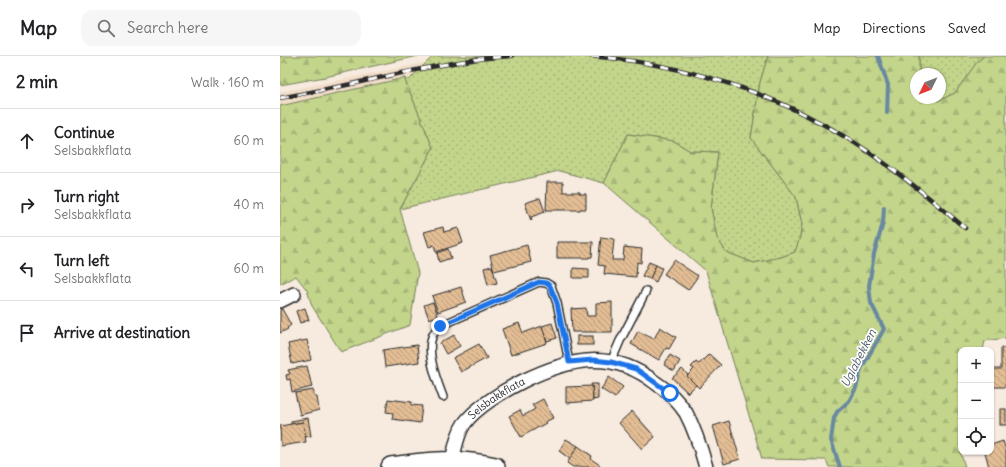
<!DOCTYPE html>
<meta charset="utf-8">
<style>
:root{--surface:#fff;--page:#f6f6f6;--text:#202124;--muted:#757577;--line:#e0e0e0}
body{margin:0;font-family:Delius,sans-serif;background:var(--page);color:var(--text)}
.controls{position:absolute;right:12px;bottom:12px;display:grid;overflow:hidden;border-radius:8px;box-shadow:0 1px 3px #0004}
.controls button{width:36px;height:36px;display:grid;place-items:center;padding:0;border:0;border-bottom:1px solid var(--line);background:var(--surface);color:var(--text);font:20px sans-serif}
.compass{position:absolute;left:630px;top:12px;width:36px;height:36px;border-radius:50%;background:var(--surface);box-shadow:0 1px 3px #0004;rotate:227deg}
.stop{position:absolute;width:12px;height:12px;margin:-9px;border:3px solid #1a73e8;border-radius:50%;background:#fff}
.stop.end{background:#1a73e8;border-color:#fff;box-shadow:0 1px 4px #0008}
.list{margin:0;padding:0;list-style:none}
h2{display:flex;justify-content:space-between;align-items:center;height:52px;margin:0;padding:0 16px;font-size:17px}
h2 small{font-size:13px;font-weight:400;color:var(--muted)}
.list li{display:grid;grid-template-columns:26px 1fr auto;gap:12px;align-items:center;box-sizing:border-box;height:64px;padding:0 16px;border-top:1px solid var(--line)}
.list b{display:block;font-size:15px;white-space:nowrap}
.list p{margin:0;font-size:13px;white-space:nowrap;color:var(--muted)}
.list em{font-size:13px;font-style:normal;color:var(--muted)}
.icon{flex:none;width:22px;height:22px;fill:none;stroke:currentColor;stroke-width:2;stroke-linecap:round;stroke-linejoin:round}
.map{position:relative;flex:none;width:726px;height:411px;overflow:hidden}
header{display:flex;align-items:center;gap:24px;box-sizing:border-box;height:56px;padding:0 20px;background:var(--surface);border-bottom:1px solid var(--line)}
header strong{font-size:19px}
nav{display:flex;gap:22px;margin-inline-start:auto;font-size:14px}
.search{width:280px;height:36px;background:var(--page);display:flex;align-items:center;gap:10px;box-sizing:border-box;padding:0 14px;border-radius:12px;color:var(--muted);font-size:15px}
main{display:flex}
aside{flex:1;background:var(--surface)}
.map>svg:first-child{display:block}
</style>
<header>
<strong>Map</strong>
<div class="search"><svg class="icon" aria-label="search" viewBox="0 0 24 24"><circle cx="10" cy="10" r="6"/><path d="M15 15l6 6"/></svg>Search here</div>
<nav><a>Map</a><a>Directions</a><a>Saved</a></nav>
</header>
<main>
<aside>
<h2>2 min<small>Walk · 160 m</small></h2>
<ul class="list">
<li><svg class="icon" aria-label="ahead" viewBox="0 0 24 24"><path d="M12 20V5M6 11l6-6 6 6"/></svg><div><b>Continue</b><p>Selsbakkflata</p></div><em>60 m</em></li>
<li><svg class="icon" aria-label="right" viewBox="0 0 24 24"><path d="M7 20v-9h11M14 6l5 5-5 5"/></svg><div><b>Turn right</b><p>Selsbakkflata</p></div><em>40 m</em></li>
<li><svg class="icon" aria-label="left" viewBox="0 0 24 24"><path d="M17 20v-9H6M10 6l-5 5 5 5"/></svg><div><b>Turn left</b><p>Selsbakkflata</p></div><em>60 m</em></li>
<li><svg class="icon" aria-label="arrive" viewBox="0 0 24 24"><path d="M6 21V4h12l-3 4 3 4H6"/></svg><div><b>Arrive at destination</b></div></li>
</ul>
</aside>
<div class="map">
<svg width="726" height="411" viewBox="0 0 726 411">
<defs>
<pattern id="grass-dots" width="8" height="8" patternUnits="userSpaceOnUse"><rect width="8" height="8" fill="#c2d58b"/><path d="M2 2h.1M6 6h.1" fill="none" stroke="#a7b778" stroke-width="1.8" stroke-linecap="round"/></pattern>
<pattern id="forest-firs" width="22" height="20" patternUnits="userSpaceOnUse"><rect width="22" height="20" fill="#c2d58b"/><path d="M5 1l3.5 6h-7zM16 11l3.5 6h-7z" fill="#a7b778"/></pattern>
<pattern id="building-back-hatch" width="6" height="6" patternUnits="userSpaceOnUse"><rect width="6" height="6" fill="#e3bd94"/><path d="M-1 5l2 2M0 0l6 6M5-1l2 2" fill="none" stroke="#b89a79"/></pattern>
</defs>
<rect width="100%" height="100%" fill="#f7ebdf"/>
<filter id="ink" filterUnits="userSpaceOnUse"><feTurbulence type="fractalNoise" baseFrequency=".025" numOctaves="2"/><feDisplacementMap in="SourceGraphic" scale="8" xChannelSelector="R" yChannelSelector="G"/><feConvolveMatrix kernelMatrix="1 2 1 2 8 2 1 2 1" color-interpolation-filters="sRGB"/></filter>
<g filter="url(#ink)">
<polygon fill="#f1ddc8" points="178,0 490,48 175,13 124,22 0,50 0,36"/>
<g fill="url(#grass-dots)" stroke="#76805b">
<polygon points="153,0 488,0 480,26 471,82 516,141 522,168 520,181 515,196 501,201 474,207 446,196 437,182 431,152 438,96 410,95 394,85 348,78 324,127 279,115 120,153 153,92 124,22 129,24"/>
<polygon points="639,0 704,0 697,6 675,37 658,45 650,42 660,42 660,18 639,18"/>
</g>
<g fill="url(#forest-firs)" stroke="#76805b">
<polygon points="0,0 138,0 45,21 0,29"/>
<polygon points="488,0 639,0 639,18 636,18 636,42 650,42 658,45 675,37 697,6 704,0 726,0 726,282 705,285 703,294 681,294 680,395 685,411 549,411 546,404 482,403 426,215 324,127 348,78 394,85 410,95 438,96 431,152 437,182 446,196 474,207 501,201 515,196 520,181 522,168 516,141 471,82 480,26"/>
<polygon points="124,22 153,92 120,153 138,217 130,269 61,296 32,250 27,234 16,220 0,228 0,50"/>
</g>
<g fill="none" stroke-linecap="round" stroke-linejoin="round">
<g stroke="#6988a1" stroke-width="4">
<polyline points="598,0 608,29 607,57"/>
<polyline points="560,411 551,384 554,362 557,356 569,345 576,332 581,313 604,273 591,247 589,230 594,198 603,167 604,151"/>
</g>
</g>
<g fill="url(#building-back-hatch)" stroke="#2b2b2b">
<polygon points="267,126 283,126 283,136 300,136 300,138 306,138 306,153 300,153 300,154 266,154"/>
<polygon points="260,142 265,156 251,161 252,164 251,165 245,147"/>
<polygon points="163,171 164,176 178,172 183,187 156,196 154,189 149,191 144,176"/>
<polygon points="321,181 334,183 332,204 343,204 344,191 362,193 361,207 357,206 356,221 324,218 325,210 318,209"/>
<polygon points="277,186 313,186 312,201 309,201 309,202 277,202"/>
<polygon points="247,189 251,206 214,215 210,199"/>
<polygon points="168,193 171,202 159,206 157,197"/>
<polygon points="394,204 418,220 408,234 384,218"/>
<polygon points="369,206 376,209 370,223 362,220"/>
<polygon points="376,209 382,212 376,226 370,223"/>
<polygon points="212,210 217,227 208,229 204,212"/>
<polygon points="293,212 309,213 309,222 293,222"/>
<polygon points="181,231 186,246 158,256 152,240"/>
<polygon points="153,246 158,260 149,263 144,249"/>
<polygon points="332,246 332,276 292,276 291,253 306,252 307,260 316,260 316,247"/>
<polygon points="25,252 29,264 20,267 16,255"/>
<polygon points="2,253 11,269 7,272 8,273 0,277 0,254"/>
<polygon points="239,267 243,277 262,270 267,287 231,299 222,273"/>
<polygon points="272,267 277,282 267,285 262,270"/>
<polygon points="380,271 396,281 389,293 386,292 379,304 351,288 358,275 374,283"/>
<polygon points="174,279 180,290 166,298 160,287"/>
<rect x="297" y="280" width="16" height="9"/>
<polygon points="27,284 31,304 12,308 8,288"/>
<polygon points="199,288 207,302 181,316 173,302"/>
<polygon points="137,289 139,306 105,311 103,294"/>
<polygon points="721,292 726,292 726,331 712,331 711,313 721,313"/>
<polygon points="429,298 441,309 419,332 407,320 414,313 411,311 416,306 419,308"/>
<polygon points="390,299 400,305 394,315 384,309"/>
<polygon points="27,310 32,331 12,336 10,323 7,324 6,319 10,318 8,314"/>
<polygon points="402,313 408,319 407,320 416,329 408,337 392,322"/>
<polygon points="329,321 343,331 335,342 321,333"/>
<polygon points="311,328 318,328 318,343 313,344 312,330"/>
<polygon points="312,330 313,345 286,347 286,331"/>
<polygon points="33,334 35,341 37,341 39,354 20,359 15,337"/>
<polygon points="108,343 132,346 131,349 142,350 140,367 112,363 113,357 106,356"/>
<polygon points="263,343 273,362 265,366 266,367 241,381 229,360 240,354 243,360 255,353 252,349"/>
<rect x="720" y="353" width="6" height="16"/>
<polygon points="352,355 375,381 362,393 339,367"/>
<polygon points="28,362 31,380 25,381 23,366 11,368 11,365"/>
<polygon points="449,365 460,403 444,408 433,370"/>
<polygon points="23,366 26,386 1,390 0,370"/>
<polygon points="286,383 298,390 290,403 279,395"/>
<polygon points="723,385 726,394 726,411 709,411 705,396 711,396 711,389"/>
<polygon points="298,390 312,400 311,403 320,409 319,411 293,411 287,407"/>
</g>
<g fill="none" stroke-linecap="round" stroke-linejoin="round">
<g stroke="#2b2b2b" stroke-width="10">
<g id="lane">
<polyline points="331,306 340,285 366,235"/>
<path d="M 163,341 C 157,325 144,293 154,277 C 155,275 158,272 160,270 L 259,226 L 266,227 L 271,230 L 277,247 L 289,306"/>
</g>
</g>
<g stroke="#2b2b2b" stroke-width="16">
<g id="street">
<polyline points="0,245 14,238"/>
<path id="s1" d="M 172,405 C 175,393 177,378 184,368 C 196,351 225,334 243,325 C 290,302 332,293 376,327 C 388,335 398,345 406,357 C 415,374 421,393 426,411"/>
</g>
</g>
<g stroke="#2b2b2b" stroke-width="22">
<path id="secondary" d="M 111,411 C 146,406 180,402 215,411"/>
</g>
<use href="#lane" stroke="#fff" stroke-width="7"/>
<use href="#street" stroke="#fff" stroke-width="13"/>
<use href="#secondary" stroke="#fff" stroke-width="19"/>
<g stroke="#2b2b2b" stroke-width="4.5">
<g id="rail">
<path d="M 310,0 C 404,8 495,36 575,87 C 614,112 650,142 685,172"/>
<path d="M 0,42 C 39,35 78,27 117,18 C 155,10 194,2 232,0"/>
</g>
</g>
<use href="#rail" stroke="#fff" stroke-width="3" stroke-dasharray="9" stroke-linecap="butt"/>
</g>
</g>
<g fill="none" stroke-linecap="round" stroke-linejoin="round" filter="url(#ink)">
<polyline stroke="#1a73e8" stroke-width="5" points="160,270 259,226 266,227 270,230 277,247 289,306 313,304 331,306 356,313 390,337"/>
</g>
<g text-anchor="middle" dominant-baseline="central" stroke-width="3.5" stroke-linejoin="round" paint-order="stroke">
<g font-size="11" fill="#2b2b2b" stroke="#fff">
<text stroke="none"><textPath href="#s1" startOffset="81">Selsbakkflata</textPath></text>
</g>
<g font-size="12" font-style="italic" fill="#4a5a66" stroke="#fff">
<text transform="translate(578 302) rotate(-63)">Uglabekken</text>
</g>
</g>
</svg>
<div class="controls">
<button>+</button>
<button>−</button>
<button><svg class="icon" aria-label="locate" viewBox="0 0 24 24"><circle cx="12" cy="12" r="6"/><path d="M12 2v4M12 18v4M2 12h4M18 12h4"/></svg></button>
</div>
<svg class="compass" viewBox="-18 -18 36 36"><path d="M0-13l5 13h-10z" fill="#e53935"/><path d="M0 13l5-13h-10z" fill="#757577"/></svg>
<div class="stop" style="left:390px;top:337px"></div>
<div class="stop end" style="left:160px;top:270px"></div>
</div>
</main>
